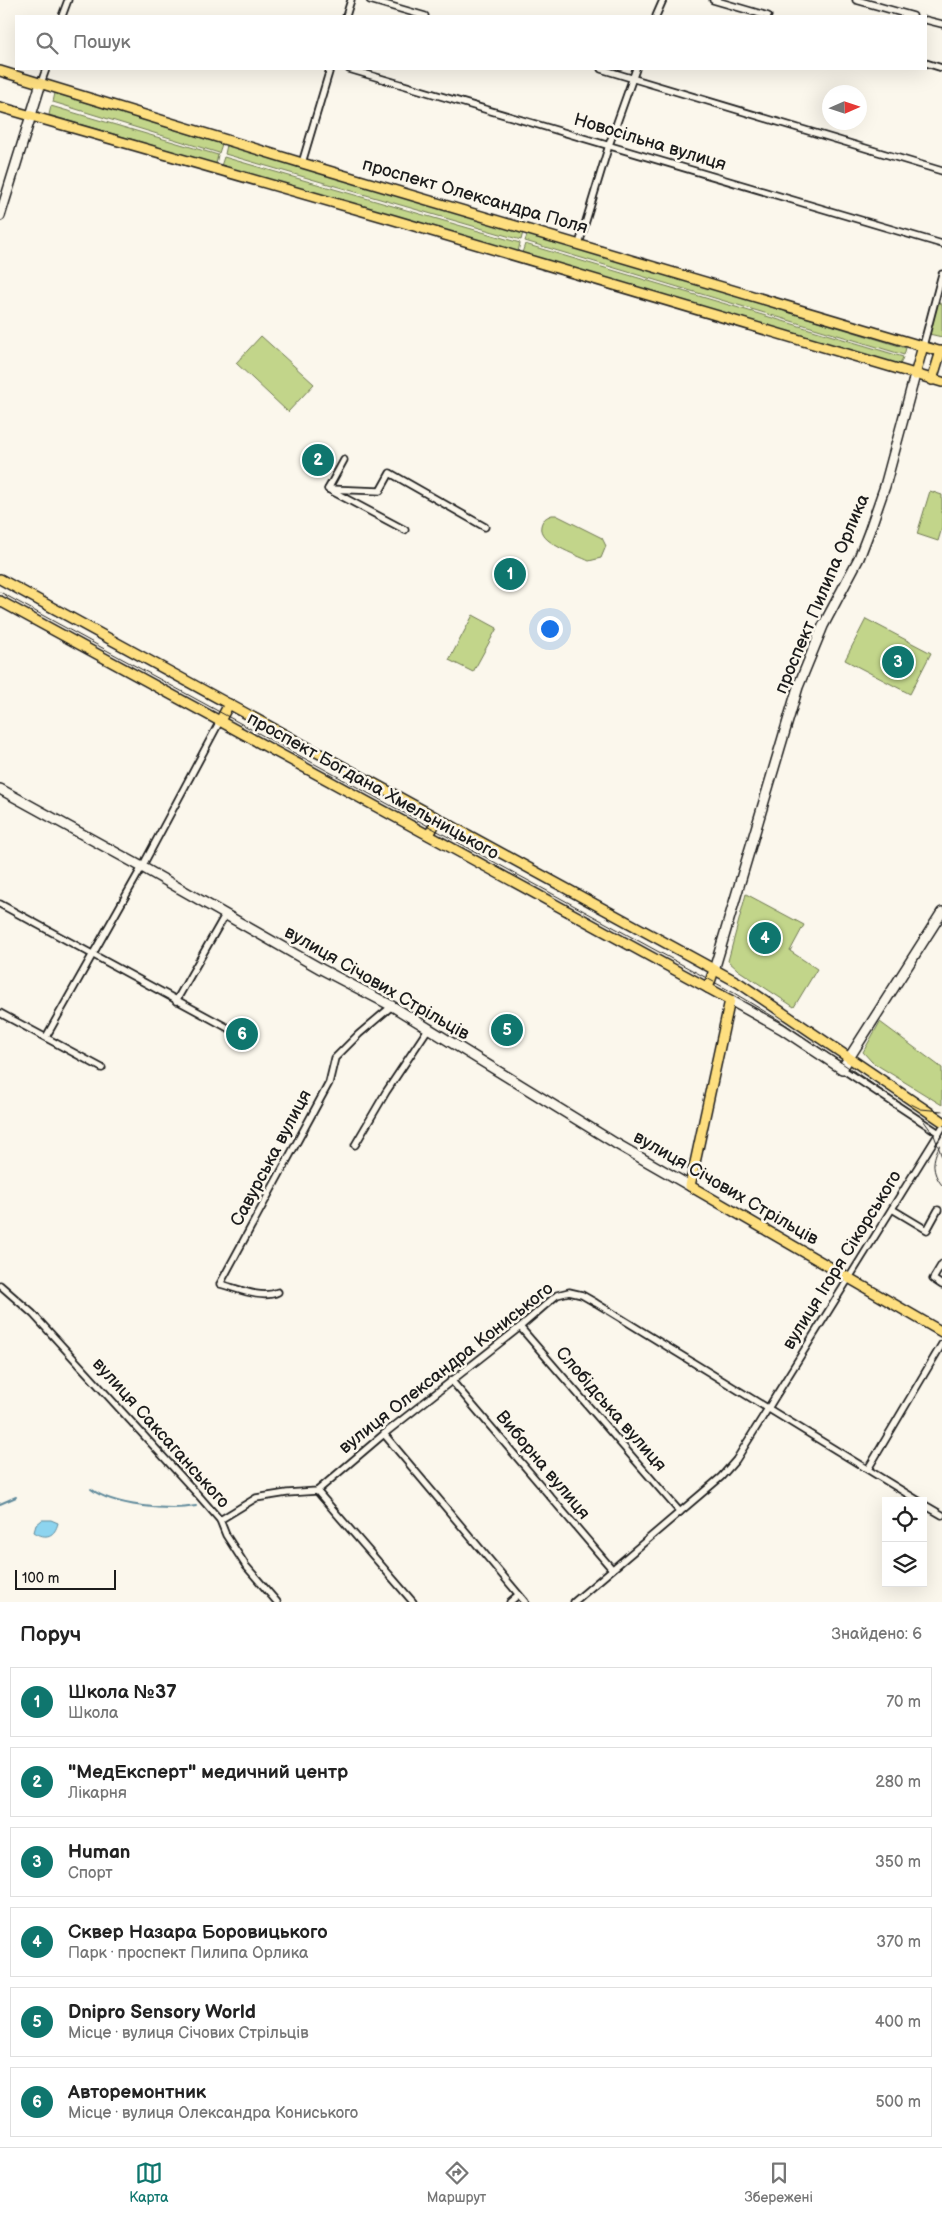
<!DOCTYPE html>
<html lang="uk">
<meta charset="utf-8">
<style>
:root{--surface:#fff;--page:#f2f2f2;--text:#222;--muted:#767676;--line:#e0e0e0;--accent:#0f766e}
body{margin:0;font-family:"Balsamiq Sans",sans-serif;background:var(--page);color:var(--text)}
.controls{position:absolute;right:15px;bottom:15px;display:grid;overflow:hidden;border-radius:0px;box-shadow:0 5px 20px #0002}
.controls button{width:45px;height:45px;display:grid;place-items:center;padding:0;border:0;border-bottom:1px solid var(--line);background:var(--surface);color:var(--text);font:25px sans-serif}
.compass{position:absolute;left:822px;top:85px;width:45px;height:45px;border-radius:50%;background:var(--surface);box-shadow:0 5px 20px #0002;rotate:87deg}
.scale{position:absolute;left:15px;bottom:12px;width:101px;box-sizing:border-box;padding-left:5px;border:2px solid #1c1c1c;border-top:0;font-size:14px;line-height:18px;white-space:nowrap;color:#1c1c1c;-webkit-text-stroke:4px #fbf7ec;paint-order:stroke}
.you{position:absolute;left:549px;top:628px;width:18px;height:18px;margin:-12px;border:4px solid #fff;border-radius:50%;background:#1a73e8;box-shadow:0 0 0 8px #1a73e833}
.badge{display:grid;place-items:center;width:32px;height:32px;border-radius:50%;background:var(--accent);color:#fff;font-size:16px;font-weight:700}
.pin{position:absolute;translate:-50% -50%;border:2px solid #fff;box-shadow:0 1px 5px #0006}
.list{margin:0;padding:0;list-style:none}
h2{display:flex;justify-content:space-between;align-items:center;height:65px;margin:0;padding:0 20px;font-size:21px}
h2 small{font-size:16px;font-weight:400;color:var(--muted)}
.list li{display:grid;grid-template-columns:32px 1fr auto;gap:15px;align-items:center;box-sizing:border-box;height:70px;margin:0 10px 10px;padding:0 10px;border:1px solid var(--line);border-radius:0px}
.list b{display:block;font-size:19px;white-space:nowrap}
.list p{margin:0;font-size:16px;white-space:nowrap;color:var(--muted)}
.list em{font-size:16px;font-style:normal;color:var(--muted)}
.icon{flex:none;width:28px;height:28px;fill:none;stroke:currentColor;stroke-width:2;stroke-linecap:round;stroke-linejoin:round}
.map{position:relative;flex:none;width:942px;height:1602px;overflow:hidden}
.search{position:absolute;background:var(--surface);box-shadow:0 5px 20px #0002;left:15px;right:15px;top:15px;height:55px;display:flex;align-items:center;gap:12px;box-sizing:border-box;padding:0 18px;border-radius:0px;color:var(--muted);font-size:19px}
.sheet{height:545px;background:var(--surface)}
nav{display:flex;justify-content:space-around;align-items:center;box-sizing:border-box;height:70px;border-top:1px solid var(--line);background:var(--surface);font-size:14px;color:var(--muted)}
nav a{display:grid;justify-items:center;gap:2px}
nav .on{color:var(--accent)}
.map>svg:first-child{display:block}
</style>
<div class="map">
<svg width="942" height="1602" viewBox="0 0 942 1602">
<rect width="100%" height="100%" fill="#fbf7ec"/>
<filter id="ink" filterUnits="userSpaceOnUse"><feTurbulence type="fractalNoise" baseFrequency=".02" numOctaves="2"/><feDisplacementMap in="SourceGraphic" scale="10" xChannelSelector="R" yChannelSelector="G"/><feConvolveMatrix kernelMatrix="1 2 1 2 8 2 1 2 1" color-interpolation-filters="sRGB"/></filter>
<g filter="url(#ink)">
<g fill="#c2d58a" stroke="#6f7853">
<polygon points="55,93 222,144 219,153 53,102"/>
<polygon points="51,106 218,155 216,164 49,115"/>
<polygon points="227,145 523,232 521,240 225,154"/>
<polygon points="224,157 520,243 518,252 221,166"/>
<polygon points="528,233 906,348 904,355 525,241"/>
<polygon points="525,244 903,357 900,365 522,253"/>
<polygon points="937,302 942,304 942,337 929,334"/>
<polygon points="261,336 314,384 288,412 236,363"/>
<polygon points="930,491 942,495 942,528 938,541 917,534"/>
<path d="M 552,515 L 556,515 L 602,538 L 606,546 L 601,558 L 589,561 C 577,555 537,542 541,526 C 542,520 546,517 552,515 Z"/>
<polygon points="473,615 497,628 473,672 449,660"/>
<polygon points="866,619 931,653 910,694 845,660"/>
<polygon points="746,894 804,925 790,951 817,969 794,1007 738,970 728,961"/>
<polygon points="880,1022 942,1068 942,1105 872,1062 863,1052"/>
</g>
<path fill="#8dd4ef" stroke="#608a9b" d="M 42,1520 L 51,1520 L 58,1523 C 55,1536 46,1540 34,1532 L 36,1525 Z"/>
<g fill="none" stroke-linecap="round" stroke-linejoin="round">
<g stroke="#608a9b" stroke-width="2">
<path d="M 91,1489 C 113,1506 169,1511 196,1506"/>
<polyline points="0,1504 16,1497"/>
</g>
<g stroke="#1c1c1c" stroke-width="9">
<g id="street">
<polyline points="370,0 425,16"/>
<polyline points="713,0 768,16"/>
<polyline points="856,0 913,16"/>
<polyline points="62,16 68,0"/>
<polyline points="346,16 351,0"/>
<polyline points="656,16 663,0"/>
<polyline points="926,20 942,24"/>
<polyline points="926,63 942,68"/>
<polyline points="349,69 942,244"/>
<polyline points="601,69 942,171"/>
<polyline points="41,83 46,69"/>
<polyline points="302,163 330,69"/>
<polyline points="579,244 609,145 636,69"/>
<polyline points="923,346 942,274"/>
<polyline points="328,489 344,460"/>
<polyline points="405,530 328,489 380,491 390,473 485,527"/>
<polyline points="0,904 228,1028"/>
<polyline points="176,1001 225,915"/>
<polyline points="0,1013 102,1068"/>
<polyline points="46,1037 142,867 220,721"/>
<polyline points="842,1069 939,1133"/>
<polyline points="355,1145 386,1092 428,1029"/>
<polyline points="892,1209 927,1230 938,1210"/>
<polyline points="942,1264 933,1279 942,1285"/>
<polyline points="0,1285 33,1314 200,1497 220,1520 226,1535 246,1566 277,1602"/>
<path d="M 278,1292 C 262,1300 236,1288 220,1284 L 329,1083 L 335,1058 L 359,1034 L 392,1006"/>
<polyline points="520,1327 680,1512"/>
<polyline points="451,1380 612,1569"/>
<polyline points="384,1434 525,1602"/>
<polyline points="868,1469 942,1344"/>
<polyline points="317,1491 413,1602"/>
<polyline points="923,1504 942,1515"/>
<polyline points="220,1520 256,1498 287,1493 317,1491 384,1434 520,1327 557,1295 569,1292 582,1295 596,1303 919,1501"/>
<polyline points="510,1602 518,1595"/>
<polyline points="574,1602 721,1477 736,1460 942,1128"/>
</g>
</g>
<g stroke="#1c1c1c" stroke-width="12">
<g id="secondary">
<polyline points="0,216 41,83"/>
<polyline points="0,789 142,867 321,969 392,1006 615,1143 690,1186"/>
<polyline points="714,970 798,687 823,626 859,558 869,532 885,486 915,375"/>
<polyline points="730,1000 782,1029 842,1069 942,912"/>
</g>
</g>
<g stroke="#1c1c1c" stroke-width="12">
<g id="primary">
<polyline points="0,71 302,163 942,352"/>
<polyline points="0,107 394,220 942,382"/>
<polyline points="915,375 923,346"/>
<polyline points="932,380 941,351"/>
<polyline points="0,579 739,983 942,1121"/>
<polyline points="0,601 730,1000 690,1186 942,1332"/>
<polyline points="220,721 229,704"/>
<polyline points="429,835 438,818"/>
<polyline points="708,988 714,970"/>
</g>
</g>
<use href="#street" stroke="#fbf7ec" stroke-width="5.5"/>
<use href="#secondary" stroke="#fbf7ec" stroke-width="9"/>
<use href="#primary" stroke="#fedf80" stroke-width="9"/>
<g stroke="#1c1c1c" stroke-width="1">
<polyline points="0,592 734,993 779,1020 921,1117 934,1135 942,1157"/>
<polyline points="911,1104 921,1109 942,1111"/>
<path d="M 940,1145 C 932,1159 931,1172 942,1185"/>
</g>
</g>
</g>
<g text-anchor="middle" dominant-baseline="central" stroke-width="5" stroke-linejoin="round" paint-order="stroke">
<g font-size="18" fill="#1c1c1c" stroke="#fbf7ec">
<text transform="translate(650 142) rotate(17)">Новосільна вулиця</text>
<text transform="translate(475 196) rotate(16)">проспект Олександра Поля</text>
<text transform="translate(822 594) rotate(-67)">проспект Пилипа Орлика</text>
<text transform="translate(373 786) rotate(29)">проспект Богдана Хмельницького</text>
<text transform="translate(377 983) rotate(30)">вулиця Січових Стрільців</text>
<text transform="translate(271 1158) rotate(-62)">Савурська вулиця</text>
<text transform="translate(726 1188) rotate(30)">вулиця Січових Стрільців</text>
<text transform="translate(842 1260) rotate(-58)">вулиця Ігоря Сікорського</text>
<text transform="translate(446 1368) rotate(-38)">вулиця Олександра Кониського</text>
<text transform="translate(611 1409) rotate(49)">Слобідська вулиця</text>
<text transform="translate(161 1433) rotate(48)">вулиця Саксаганського</text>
<text transform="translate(543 1465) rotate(50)">Виборна вулиця</text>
</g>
</g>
</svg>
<div class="controls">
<button><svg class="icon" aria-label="locate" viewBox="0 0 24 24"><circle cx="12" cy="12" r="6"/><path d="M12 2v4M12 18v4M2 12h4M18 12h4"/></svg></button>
<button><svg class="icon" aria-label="layers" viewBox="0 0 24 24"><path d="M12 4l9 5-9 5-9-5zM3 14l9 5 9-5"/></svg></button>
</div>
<svg class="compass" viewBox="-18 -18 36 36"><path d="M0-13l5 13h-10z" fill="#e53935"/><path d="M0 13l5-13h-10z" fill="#767676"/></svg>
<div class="scale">100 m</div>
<div class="you"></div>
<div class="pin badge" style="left:510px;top:574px">1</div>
<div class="pin badge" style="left:318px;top:460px">2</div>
<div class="pin badge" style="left:898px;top:662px">3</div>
<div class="pin badge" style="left:765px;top:938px">4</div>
<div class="pin badge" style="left:507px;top:1030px">5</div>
<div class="pin badge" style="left:242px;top:1034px">6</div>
<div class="search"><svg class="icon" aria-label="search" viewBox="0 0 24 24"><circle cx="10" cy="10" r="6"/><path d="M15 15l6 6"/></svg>Пошук</div>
</div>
<section class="sheet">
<h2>Поруч<small>Знайдено: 6</small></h2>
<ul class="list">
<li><span class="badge">1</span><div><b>Школа №37</b><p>Школа</p></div><em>70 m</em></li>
<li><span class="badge">2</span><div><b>&quot;МедЕксперт&quot; медичний центр</b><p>Лікарня</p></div><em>280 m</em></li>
<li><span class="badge">3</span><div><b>Human</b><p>Спорт</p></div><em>350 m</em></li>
<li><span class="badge">4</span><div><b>Сквер Назара Боровицького</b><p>Парк · проспект Пилипа Орлика</p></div><em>370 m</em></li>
<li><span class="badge">5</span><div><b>Dnipro Sensory World</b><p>Місце · вулиця Січових Стрільців</p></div><em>400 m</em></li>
<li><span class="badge">6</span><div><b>Авторемонтник</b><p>Місце · вулиця Олександра Кониського</p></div><em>500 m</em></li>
</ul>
</section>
<nav>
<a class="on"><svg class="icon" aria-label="map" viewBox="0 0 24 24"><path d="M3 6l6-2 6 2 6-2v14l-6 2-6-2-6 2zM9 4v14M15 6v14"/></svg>Карта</a>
<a><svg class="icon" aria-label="directions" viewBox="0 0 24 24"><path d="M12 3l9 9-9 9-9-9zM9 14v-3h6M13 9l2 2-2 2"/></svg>Маршрут</a>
<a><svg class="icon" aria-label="saved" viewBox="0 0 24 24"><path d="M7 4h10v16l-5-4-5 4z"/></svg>Збережені</a>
</nav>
